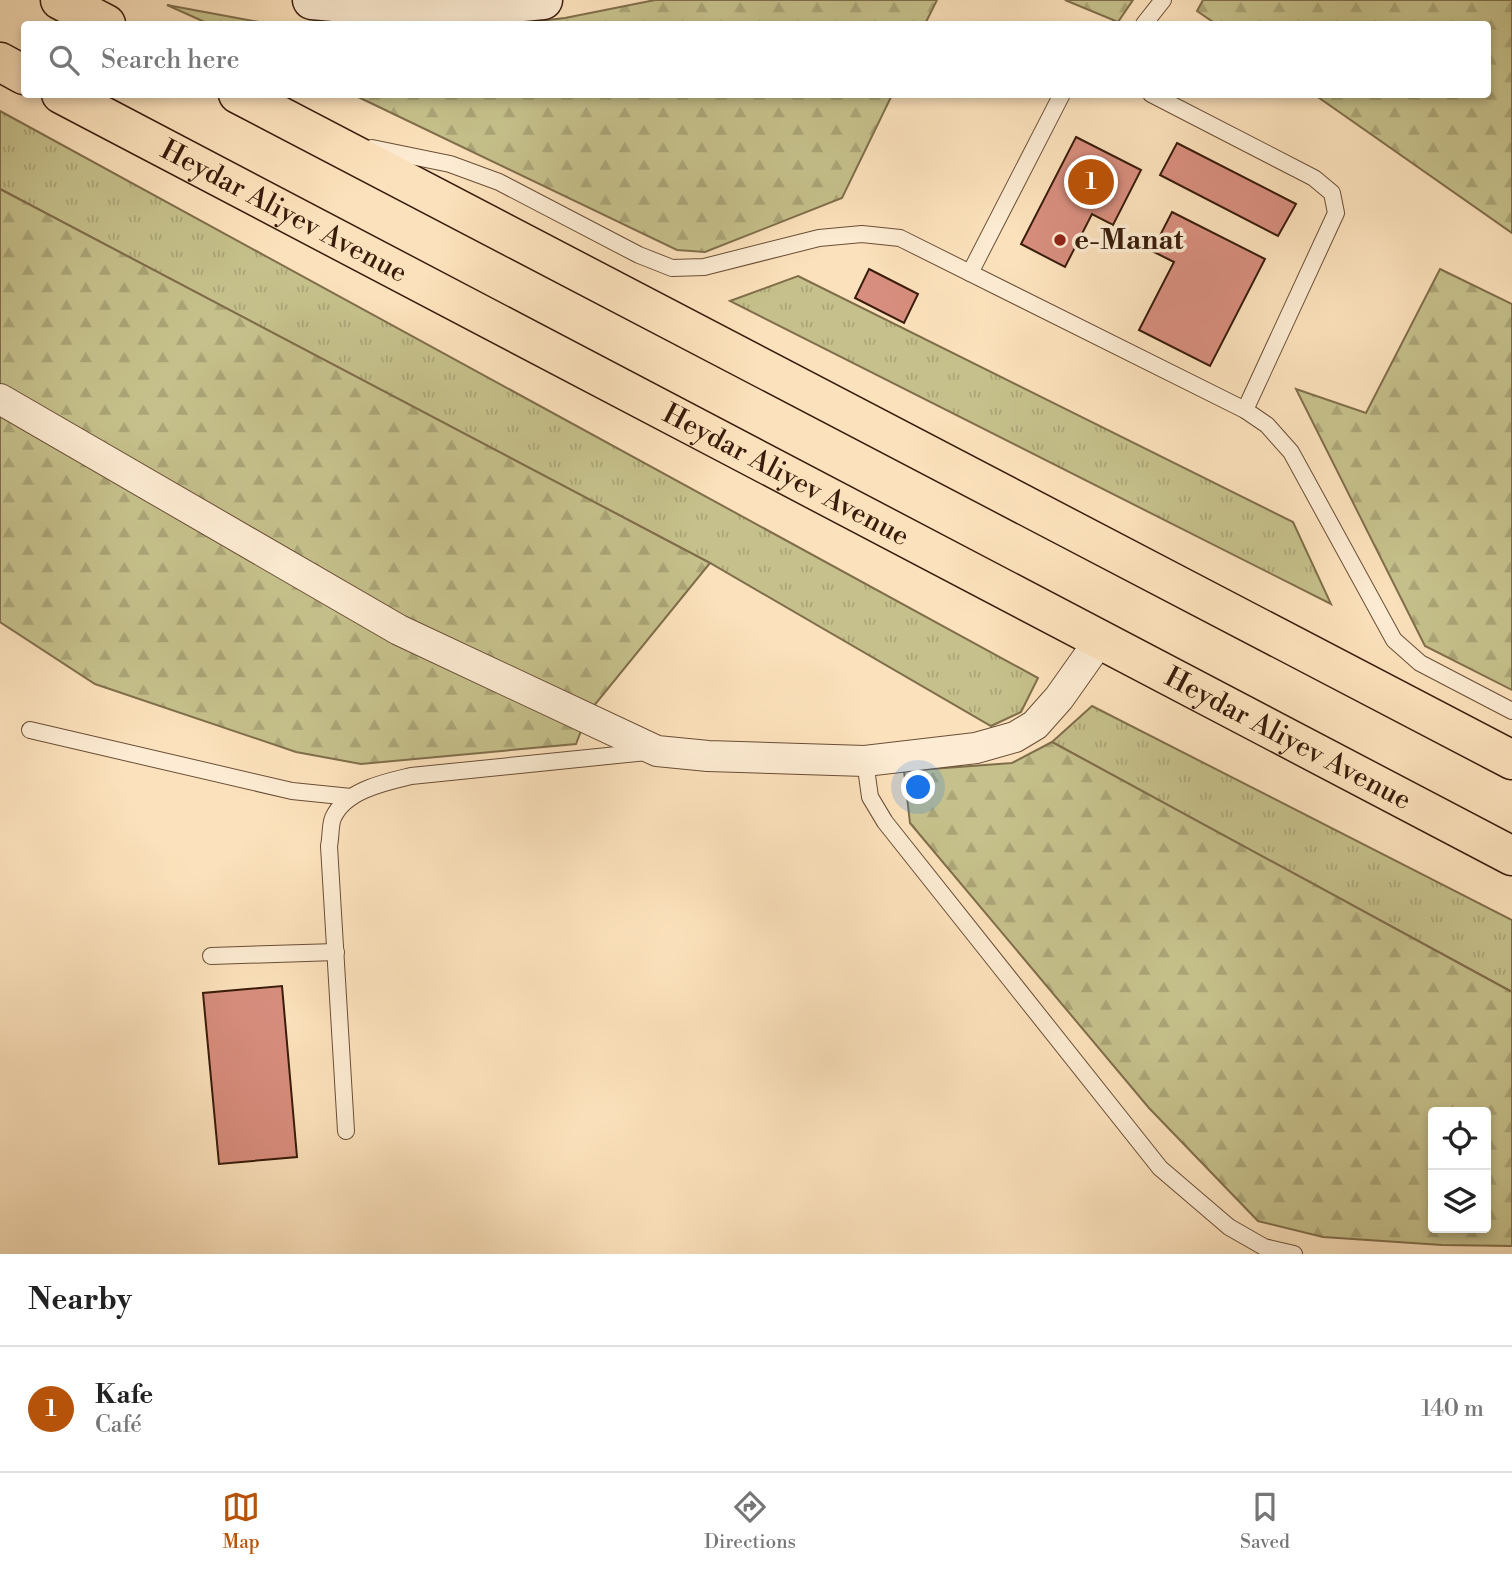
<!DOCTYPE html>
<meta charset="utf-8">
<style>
:root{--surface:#fff;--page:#f2f2f2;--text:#222;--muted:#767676;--line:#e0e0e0;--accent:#b45309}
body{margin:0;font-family:"Libre Bodoni",serif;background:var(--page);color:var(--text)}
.controls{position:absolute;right:21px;bottom:21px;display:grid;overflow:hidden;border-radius:7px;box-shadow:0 4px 10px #0003}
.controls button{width:63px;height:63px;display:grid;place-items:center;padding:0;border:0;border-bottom:2px solid var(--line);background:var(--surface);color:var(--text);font:35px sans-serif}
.you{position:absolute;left:919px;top:788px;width:24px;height:24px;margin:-18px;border:5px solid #fff;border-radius:50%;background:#1a73e8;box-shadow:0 0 0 10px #1a73e833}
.badge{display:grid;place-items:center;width:46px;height:46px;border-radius:50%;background:var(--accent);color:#fff;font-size:23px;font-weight:700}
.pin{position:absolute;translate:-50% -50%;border:4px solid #fff;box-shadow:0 2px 7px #0006}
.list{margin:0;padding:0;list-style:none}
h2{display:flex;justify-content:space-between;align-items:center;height:91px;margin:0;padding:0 28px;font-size:30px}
h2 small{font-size:23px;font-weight:400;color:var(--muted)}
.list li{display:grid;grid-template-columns:46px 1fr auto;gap:21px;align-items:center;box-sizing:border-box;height:126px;padding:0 28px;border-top:2px solid var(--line)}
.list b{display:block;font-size:26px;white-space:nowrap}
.list p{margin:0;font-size:23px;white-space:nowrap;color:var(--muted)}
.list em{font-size:23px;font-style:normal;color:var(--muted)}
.icon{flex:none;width:38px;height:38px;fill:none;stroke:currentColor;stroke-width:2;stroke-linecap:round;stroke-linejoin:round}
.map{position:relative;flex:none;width:1512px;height:1254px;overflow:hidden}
.search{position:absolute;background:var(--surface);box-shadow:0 4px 10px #0003;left:21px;right:21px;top:21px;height:77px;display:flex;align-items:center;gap:18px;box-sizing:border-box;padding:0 24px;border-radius:7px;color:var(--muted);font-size:26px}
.sheet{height:217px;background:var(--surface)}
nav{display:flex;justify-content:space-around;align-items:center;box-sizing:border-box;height:98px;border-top:2px solid var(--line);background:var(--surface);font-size:19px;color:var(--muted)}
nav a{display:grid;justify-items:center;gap:4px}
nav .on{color:var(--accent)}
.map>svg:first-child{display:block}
</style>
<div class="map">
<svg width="1512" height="1254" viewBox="0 0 1512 1254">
<defs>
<pattern id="grass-tufts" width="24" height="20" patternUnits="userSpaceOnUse" patternTransform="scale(1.75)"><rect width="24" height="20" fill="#c6c18c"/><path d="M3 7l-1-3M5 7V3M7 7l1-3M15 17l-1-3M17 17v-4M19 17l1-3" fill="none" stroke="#aba577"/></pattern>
<pattern id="forest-firs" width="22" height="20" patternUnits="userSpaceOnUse" patternTransform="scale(1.75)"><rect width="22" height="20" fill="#c6c18c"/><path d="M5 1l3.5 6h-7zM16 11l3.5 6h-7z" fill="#aba577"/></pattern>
</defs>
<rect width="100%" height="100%" fill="#fce2bc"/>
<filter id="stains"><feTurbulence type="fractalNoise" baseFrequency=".00286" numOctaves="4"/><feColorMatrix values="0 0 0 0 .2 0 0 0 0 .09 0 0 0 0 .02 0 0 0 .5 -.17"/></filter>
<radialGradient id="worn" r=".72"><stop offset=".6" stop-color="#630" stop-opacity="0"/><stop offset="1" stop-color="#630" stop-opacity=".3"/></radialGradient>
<g fill="url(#grass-tufts)" stroke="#806e4b" stroke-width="2">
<polygon points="0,111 1038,678 1021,712 991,726 710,563 0,189"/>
<polygon points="798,276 1293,522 1331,604 730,301"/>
<polygon points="1092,706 1512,920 1512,992 1052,742"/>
</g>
<g fill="url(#forest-firs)" stroke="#806e4b" stroke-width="2" fill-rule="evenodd">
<polygon points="655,0 937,0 925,24 513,24 565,18"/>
<polygon points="1065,0 1133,0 1118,22"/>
<polygon points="1203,0 1512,0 1512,233 1315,95 1488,94 1488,24 1216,24 1197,11"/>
<polygon points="167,5 270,24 209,24"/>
<polygon points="354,95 892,95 842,198 705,252 677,250"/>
<polygon points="0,189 710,563 588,713 576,744 361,764 296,752 95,684 0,622"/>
<polygon points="1440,269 1512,304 1512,690 1425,646 1296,389 1366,413"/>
<path d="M 1052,742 L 1512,992 L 1512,1246 L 1442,1245 L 1323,1237 L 1258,1221 L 1149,1108 L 910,823 L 904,771 L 1012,763 ZM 1433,1112 L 1486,1112 L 1486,1228 L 1433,1228 Z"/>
</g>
<g fill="#d88e7e" stroke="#391c0a" stroke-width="2">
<polygon points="1076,137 1141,170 1113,225 1092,214 1065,267 1021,244"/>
<polygon points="1177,143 1296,204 1278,236 1160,175"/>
<polygon points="1172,212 1265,259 1210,366 1139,330 1174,262 1152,251"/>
<polygon points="869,269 918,294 904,323 855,298"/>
<polygon points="282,986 297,1157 219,1164 203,993"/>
</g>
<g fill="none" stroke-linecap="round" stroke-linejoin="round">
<g stroke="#6a4e36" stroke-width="18">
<g id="lane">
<polyline points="1144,24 1163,0"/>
<polyline points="1151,94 1314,178 1332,193 1336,213 1245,410"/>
<polyline points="372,148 450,164 499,182 639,255 672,268 704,267 819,238 862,234 900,238 1245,410 1267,425 1291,452 1394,640 1420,663 1512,711"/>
<polyline points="970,273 1062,94"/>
<polyline points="30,730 292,791 351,797"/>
<polyline points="865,761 870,797 885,822 1160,1168 1229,1227 1264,1247 1294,1254"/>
<polyline points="211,956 336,952"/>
<path d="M 346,1131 L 329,846 C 331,837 330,825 333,818 C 345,790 386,782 411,776 L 647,752"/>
</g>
</g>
<g stroke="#6a4e36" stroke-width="32">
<polyline id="street" points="0,399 399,630 657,751 708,756 865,761 976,748 1015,737 1035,725 1059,698 1100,640"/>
</g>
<g stroke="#391c0a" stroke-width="41">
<path id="secondary" d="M 312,0 C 389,8 466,8 543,0"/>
</g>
<g stroke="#391c0a" stroke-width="41">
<g id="highway">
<polyline points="60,0 106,24"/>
<polyline points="0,62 24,75"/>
<path id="s1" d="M 61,94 L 1512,856"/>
<polyline points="238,94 1512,760"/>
</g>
</g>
<use href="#lane" stroke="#fdecd3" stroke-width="16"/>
<use href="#street" stroke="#fdecd3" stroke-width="30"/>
<use href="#secondary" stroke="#fdecd3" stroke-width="38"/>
<use href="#highway" stroke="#fce2bc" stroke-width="38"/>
</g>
<circle fill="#8f2418" stroke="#fdecd3" stroke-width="2.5" cx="1060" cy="240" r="7"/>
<g text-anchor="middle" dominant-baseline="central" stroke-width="7" stroke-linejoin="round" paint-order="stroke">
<g font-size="28" fill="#391c0a" stroke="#fdecd3">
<text stroke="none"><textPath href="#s1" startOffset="252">Heydar Aliyev Avenue</textPath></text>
<text stroke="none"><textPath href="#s1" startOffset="819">Heydar Aliyev Avenue</textPath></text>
<text stroke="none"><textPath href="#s1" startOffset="1386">Heydar Aliyev Avenue</textPath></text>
</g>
<g font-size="28" font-weight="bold" fill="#391c0a" stroke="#fdecd3" text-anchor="start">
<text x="1074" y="240">e-Manat</text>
</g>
</g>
<rect width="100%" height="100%" filter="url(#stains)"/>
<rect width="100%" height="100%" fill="url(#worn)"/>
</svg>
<div class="controls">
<button><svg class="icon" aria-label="locate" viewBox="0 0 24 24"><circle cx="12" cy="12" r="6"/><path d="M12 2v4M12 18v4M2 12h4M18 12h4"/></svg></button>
<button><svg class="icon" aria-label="layers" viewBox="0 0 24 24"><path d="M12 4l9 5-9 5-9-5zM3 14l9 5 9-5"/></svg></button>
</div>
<div class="you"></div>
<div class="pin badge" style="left:1091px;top:182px">1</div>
<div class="search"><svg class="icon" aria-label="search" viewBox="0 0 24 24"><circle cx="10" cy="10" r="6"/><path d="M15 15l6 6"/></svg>Search here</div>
</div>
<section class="sheet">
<h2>Nearby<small></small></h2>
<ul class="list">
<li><span class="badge">1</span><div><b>Kafe</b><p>Café</p></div><em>140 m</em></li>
</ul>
</section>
<nav>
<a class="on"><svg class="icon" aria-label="map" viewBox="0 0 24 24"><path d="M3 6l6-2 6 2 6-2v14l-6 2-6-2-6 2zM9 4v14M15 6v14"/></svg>Map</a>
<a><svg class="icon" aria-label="directions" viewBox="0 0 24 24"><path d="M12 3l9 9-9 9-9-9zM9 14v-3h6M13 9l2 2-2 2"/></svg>Directions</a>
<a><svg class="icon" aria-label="saved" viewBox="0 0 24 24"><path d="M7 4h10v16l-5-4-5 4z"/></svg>Saved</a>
</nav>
